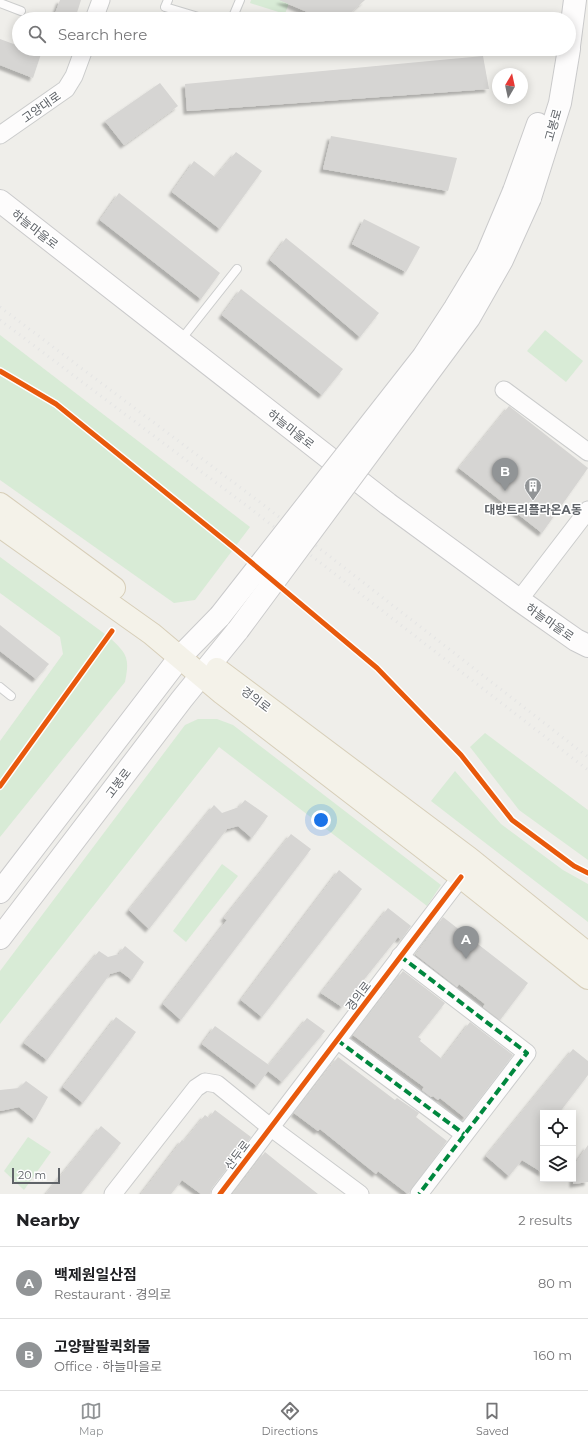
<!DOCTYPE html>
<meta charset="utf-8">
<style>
:root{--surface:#fff;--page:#f2f2f2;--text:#202124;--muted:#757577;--line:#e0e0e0;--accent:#919496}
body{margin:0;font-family:Montserrat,"Noto Sans KR",sans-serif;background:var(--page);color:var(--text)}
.controls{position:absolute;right:12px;bottom:12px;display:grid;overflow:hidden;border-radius:0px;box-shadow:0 2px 10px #0003}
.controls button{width:36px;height:36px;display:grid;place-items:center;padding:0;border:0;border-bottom:1px solid var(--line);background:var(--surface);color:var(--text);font:20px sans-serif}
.compass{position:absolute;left:492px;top:68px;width:36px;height:36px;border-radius:50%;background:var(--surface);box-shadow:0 2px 10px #0003;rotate:9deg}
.scale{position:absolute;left:12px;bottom:10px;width:48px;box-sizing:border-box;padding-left:4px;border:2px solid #5f6368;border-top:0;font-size:11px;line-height:14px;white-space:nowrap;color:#5f6368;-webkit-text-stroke:3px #fff;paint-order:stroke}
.you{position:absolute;left:321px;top:820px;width:14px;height:14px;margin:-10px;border:3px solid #fff;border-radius:50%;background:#1a73e8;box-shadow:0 0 0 6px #1a73e833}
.badge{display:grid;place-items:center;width:26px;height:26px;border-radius:50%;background:var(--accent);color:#fff;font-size:13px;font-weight:700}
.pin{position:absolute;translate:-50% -33px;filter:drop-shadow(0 1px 2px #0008)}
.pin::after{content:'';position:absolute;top:21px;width:14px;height:12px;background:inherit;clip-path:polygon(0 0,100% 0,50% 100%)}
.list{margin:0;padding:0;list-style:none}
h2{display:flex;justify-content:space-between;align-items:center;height:52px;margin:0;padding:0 16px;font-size:17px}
h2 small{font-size:13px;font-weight:400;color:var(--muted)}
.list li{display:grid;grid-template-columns:26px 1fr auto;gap:12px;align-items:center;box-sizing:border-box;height:72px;padding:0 16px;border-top:1px solid var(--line)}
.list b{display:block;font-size:15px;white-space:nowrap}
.list p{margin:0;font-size:13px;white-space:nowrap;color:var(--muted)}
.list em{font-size:13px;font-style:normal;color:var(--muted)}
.icon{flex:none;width:22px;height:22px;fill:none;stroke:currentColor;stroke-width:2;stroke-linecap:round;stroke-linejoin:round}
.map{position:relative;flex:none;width:588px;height:1194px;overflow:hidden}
.search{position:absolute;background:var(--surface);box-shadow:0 2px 10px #0003;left:12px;right:12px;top:12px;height:44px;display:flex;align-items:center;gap:10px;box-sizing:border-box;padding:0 14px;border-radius:22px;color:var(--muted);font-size:15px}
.sheet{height:196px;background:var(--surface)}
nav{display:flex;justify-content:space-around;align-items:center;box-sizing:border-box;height:56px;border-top:1px solid var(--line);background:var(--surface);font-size:11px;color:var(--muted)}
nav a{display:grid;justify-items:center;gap:2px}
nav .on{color:var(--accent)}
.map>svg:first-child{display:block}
</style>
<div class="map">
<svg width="588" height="1194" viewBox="0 0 588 1194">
<defs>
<filter id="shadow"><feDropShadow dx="-3.5" dy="3.5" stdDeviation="1" flood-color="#0004"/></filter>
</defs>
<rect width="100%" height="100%" fill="#efeeea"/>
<g fill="#d8ebd6">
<polygon points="251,0 290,0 285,14 250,3"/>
<polygon points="545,330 583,361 566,382 527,351"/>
<polygon points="0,335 250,527 195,600 174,603 0,480"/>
<path d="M 0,557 L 109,637 C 127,654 130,657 125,682 L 0,837 L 0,741 L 63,654 L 60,637 L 0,593 Z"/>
<polygon points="198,719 217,719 233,725 441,885 427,906 219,747 0,1024 0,971 185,725"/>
<polygon points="485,733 588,810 588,860 519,810 470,747"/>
<polygon points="455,771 501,824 563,870 588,884 588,922 431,801"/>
<polygon points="222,864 238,876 186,942 173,931"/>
<polygon points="28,1137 51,1152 24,1190 4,1171"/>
</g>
<g fill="#d6d5d3" filter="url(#shadow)">
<polygon points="60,0 81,0 75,19 53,19"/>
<polygon points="279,0 365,0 349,14 319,17"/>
<polygon points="0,39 19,46 19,49 28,49 41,54 33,78 0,65"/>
<polygon points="483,56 489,89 187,111 185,84"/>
<polygon points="160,83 178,106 124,145 105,121"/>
<polygon points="331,136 457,158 448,191 323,169"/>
<polygon points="236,152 262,171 220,229 172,192 194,161 215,177"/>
<polygon points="119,193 220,273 201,299 100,220"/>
<polygon points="364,219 420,247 406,272 352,244"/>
<polygon points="286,238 379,313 360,337 270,260"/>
<polygon points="241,289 343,369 322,395 222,315"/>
<polygon points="509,406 588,468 542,533 459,468"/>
<polygon points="0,625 49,664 36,679 0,651"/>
<polygon points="245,800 268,816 252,838 238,826 227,829 149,929 129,910 214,805 222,813 239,807"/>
<polygon points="291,834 311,849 181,1020 163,1004 227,920 224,918"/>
<polygon points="339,870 362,889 262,1017 241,1000"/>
<polygon points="388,908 411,926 401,940 398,937 342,1007 321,993"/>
<polygon points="443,917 528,983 500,1020 483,1007 485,1004 459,984 457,987 416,955"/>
<polygon points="125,946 144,962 132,980 120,971 110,974 47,1060 24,1043 99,951 108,957 119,954"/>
<polygon points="403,971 445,1003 418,1037 421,1039 420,1041 442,1059 470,1022 513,1055 465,1118 440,1098 438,1100 433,1096 431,1097 422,1090 424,1087 353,1035"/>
<polygon points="116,1017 136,1032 83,1103 63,1087"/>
<polygon points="307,1018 325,1031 282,1082 268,1071 257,1086 202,1044 215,1026 269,1065"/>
<polygon points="573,1049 588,1061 588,1075 559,1113 543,1113 543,1173 522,1160 509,1176 486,1156"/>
<polygon points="338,1057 395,1100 397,1098 419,1113 416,1117 447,1141 408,1194 378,1171 376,1174 320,1129 318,1131 294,1113"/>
<polygon points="26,1081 48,1097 35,1120 19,1107 0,1111 0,1090 19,1088"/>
<polygon points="215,1110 251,1137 212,1188 210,1194 201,1194 182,1180 171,1194 141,1194 182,1140 184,1141 205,1115 209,1118"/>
<polygon points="101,1126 121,1143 81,1194 46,1194"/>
<polygon points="588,1145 588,1182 573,1184 573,1167"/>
<polygon points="265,1152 281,1165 318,1194 233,1194"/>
</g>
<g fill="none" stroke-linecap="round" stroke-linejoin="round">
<g stroke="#cbcccc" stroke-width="10">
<g id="lane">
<polyline points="168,0 165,7 205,19"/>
<polyline points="0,3 21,11"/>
<polyline points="232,19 240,0"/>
<polyline points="180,341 237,269"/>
<polyline points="0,687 11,696"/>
</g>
</g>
<g stroke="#cbcccc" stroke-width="19">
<g id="street">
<polyline points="94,19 101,0"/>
<polyline points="0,135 66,89 74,76 84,49"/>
<polyline points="504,390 588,452"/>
<polyline points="519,600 588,510"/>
<polyline points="400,956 527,1053 419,1194"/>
<polyline points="337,1040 464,1134"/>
<polyline points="113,1194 196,1088 205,1082 217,1084 270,1127 360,1194"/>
<polyline points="220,1194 461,877"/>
</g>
</g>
<g stroke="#cacacb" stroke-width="24">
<g id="secondary">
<polyline points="569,46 575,0"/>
<polyline points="514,191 538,124"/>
<polyline points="530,198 560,103 569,49"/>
<polyline points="0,201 388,504 519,600 576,640 588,646"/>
<polyline points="0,892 180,657 220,616"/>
<polyline points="0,938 182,699 238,630"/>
</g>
</g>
<g stroke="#d7ceb8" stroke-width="24">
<g id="primary">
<polyline points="0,504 114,588"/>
<polyline points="0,526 152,634 222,693 461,877 588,978"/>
<polyline points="217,669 469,858 588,954"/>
</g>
</g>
<use href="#lane" stroke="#fdfcfc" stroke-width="8"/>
<use href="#street" stroke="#fdfcfc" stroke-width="17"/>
<use href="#secondary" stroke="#fdfcfc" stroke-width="22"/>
<use href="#primary" stroke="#f4f2e9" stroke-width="22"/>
<g stroke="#e4e4e4" stroke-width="3" stroke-dasharray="1 5" stroke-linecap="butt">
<polyline points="0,307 261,503 588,757"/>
<polyline points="0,320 251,509 588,770"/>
</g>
<g stroke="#cacacb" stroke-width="24" stroke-linecap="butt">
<g id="secondary-bridge">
<polyline points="220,616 423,357 455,308 487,255 514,191"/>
<polyline points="238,630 469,318 502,260 530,198"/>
</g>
</g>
<use href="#secondary-bridge" stroke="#fdfcfc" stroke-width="22"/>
<g stroke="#00873e" stroke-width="4" stroke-dasharray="8 4" stroke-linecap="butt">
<polyline points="400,956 527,1053 419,1194"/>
<polyline points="337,1040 464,1134"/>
</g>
<g stroke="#fff" stroke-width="8">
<g id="cycleway">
<polyline points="0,371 56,404 233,547 377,668 461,755 512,820 574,866 588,873"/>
<polyline points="0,786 112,631"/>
<polyline points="220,1194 461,877"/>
</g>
</g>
<use href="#cycleway" stroke="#e8590c" stroke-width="5"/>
</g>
<defs>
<g id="building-pin" transform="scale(0.9)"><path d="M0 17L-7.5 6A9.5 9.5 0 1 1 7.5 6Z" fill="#919496" stroke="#fff"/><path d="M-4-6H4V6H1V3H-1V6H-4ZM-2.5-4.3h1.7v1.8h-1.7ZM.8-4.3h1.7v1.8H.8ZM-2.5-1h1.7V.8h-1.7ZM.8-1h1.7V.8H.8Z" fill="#fff"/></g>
</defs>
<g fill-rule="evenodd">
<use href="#building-pin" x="533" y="486"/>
</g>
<g text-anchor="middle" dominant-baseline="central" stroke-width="3" stroke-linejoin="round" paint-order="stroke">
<g font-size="12" fill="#5f6368" stroke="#fff">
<text transform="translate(41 107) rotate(-35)">고양대로</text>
<text transform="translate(553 125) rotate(-74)">고봉로</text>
<text transform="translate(35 229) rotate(38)">하늘마을로</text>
<text transform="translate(291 429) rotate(38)">하늘마을로</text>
<text transform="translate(550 622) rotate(35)">하늘마을로</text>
<text transform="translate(256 699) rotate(37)">경의로</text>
<text transform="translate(118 783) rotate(-53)">고봉로</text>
<text transform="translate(358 996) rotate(-53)">경의로</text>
<text transform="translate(237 1155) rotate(-53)">산두로</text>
</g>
<g font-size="12" font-weight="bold" fill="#5f6368" stroke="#fff">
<text x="533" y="509">대방트리플라온A동</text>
</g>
</g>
</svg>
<div class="controls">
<button><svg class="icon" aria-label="locate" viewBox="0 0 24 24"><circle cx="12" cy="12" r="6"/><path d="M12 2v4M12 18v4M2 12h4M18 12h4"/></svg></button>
<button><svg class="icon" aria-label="layers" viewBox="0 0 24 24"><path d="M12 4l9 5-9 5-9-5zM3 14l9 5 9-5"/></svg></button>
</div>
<svg class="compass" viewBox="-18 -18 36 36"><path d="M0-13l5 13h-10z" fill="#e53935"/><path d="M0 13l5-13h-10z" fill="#757577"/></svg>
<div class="scale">20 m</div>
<div class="you"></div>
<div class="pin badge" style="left:466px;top:959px">A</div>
<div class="pin badge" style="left:505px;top:491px">B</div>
<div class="search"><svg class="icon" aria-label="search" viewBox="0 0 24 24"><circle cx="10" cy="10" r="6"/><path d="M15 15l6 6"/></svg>Search here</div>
</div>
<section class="sheet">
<h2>Nearby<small>2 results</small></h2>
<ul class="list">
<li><span class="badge">A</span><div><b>백제원일산점</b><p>Restaurant · 경의로</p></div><em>80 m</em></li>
<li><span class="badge">B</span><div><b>고양팔팔퀵화물</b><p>Office · 하늘마을로</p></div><em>160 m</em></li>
</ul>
</section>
<nav>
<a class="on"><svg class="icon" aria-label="map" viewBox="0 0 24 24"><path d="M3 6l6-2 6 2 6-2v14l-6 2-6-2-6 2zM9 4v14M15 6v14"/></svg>Map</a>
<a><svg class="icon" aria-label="directions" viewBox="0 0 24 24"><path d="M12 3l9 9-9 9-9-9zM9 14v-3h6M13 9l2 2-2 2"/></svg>Directions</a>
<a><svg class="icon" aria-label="saved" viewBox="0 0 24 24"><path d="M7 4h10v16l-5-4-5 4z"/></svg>Saved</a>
</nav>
